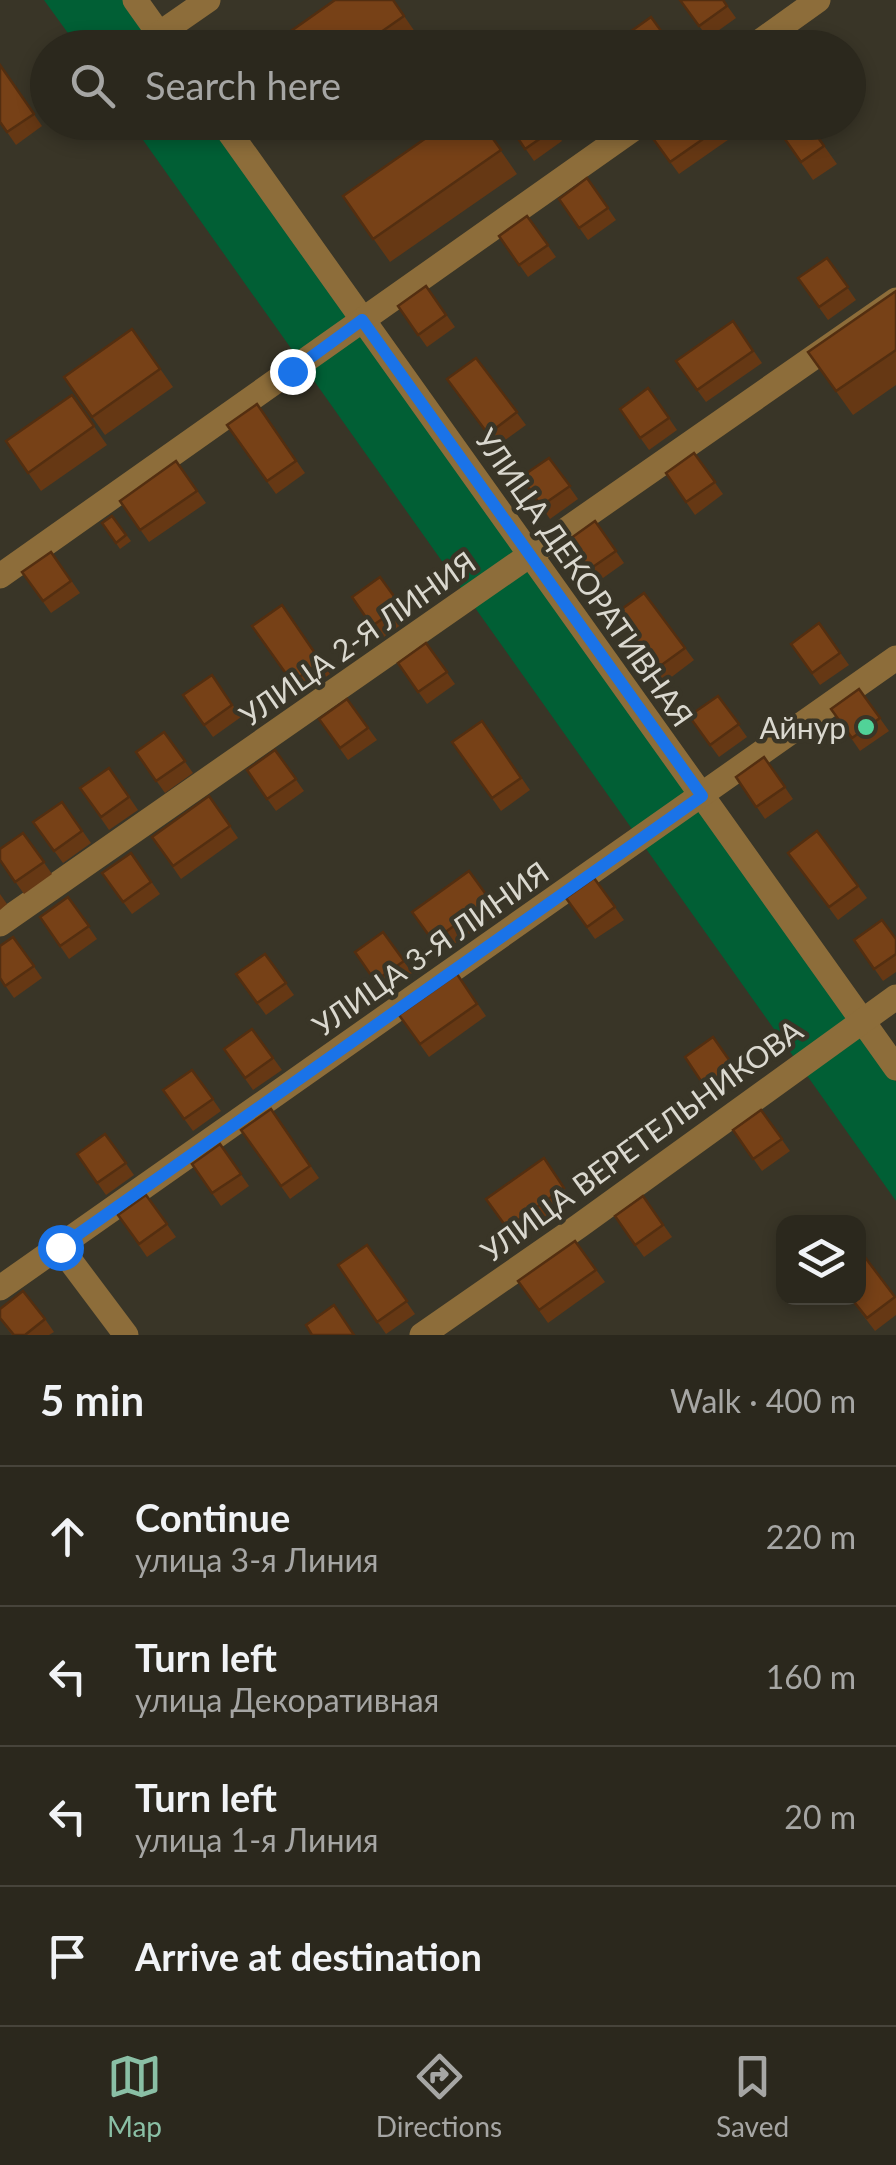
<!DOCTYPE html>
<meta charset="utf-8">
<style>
:root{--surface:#2b281d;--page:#333026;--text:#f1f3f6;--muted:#a6a6a4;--line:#47443b;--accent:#8abfa5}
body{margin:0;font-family:Lato,sans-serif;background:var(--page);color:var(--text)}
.controls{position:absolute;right:30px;bottom:30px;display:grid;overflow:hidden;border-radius:20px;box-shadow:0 5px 15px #0003}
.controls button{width:90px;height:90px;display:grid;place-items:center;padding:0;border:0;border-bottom:2px solid var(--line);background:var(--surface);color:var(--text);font:50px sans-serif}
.stop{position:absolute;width:30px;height:30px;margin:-22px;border:8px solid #1a73e8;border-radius:50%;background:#fff}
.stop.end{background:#1a73e8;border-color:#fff;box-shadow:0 2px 10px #0008}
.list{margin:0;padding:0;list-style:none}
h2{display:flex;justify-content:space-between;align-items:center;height:130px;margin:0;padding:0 40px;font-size:42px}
h2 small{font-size:32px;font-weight:400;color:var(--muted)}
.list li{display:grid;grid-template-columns:65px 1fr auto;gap:30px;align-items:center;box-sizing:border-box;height:140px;padding:0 40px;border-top:2px solid var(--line)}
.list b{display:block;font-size:38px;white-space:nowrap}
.list p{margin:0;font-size:32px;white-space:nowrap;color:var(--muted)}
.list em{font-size:32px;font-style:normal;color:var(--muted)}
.icon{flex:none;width:55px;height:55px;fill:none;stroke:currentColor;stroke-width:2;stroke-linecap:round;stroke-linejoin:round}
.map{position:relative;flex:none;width:896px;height:1335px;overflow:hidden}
.search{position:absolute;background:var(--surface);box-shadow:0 5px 15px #0003;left:30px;right:30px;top:30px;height:110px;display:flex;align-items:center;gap:25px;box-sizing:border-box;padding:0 35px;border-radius:55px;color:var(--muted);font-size:38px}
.sheet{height:690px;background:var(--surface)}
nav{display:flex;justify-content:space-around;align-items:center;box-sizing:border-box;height:140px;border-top:2px solid var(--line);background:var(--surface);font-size:28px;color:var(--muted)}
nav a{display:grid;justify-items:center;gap:5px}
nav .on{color:var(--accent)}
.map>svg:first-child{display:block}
</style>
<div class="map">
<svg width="896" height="1335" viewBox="0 0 896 1335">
<rect width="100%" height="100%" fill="#393527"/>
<g fill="#015f35">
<polygon points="44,0 132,0 165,47 78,47"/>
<polygon points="131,123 218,123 896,1082 896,1201"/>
</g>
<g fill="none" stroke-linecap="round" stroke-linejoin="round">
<g stroke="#8d6d3a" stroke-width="25">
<polyline points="135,0 167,45"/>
<polyline points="159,34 208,0"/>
<polyline points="751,48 818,0"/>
<polyline points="222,122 896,1068"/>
<polyline points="0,576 643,122"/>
<polyline points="0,924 896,300"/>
<polyline points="60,1247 126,1335"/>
<polyline points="0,1288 896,658"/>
<polyline points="422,1335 579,1226 896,997"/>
</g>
</g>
<g fill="#663814">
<polygon points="393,0 420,39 408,48 267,48"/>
<polygon points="680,0 723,0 736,18 708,38"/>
<polygon points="0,65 42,126 16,145 0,122"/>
<polygon points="481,122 517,174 390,262 343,196"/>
<polygon points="507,122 549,122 562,141 534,161"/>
<polygon points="726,122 735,135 679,174 649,133"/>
<polygon points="773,122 807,122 837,164 813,180"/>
<polygon points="587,178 616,220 588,240 559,199"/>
<polygon points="527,216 556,257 528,277 499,236"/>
<polygon points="827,258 856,300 828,320 798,278"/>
<polygon points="426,286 455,327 427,347 398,306"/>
<polygon points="896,291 896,385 853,415 808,352"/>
<polygon points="733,321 762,363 706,402 676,361"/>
<polygon points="132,329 173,387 105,435 64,377"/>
<polygon points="476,358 526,425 497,446 447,379"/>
<polygon points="648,388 677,430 649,450 620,409"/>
<polygon points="72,395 107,445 41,491 6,441"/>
<polygon points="257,404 305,473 276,494 227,425"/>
<polygon points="694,453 723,494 695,515 666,473"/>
<polygon points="549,458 578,499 550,519 521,477"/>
<polygon points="176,461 206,503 149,542 120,501"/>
<polygon points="112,516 131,541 120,549 102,523"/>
<polygon points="595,521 624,563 596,583 567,541"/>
<polygon points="51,552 80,593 51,613 22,572"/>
<polygon points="380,577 409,619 381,639 352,597"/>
<polygon points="644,593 694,660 665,682 615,614"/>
<polygon points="282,605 330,674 300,695 252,626"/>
<polygon points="819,623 849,665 820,685 791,644"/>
<polygon points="426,643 455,684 427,704 398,663"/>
<polygon points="212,675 241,717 213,737 183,695"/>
<polygon points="859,689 889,731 860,751 831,709"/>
<polygon points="718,696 747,737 719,757 689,716"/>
<polygon points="347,699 377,740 348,760 319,719"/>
<polygon points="482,721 530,790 501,811 452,742"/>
<polygon points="164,732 193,773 165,793 136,752"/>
<polygon points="275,750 304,791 276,811 247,770"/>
<polygon points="764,757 793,799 765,819 736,777"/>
<polygon points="109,768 138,810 109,830 80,788"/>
<polygon points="209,796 238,838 181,879 152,837"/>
<polygon points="62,802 91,843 63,863 33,822"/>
<polygon points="817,831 867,898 838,920 788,853"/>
<polygon points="23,833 52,874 24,894 0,860"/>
<polygon points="131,853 160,894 132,914 102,873"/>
<polygon points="469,871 499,913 441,953 412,912"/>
<polygon points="594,878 624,920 595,939 566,898"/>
<polygon points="0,894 7,904 0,910"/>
<polygon points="68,897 97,939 69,959 40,917"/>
<polygon points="383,932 412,973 384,993 355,952"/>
<polygon points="13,937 42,978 14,998 0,978"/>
<polygon points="896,939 896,972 883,981 854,940"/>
<polygon points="265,954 294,995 266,1015 236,974"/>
<polygon points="457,974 486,1016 429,1057 399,1015"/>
<polygon points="252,1029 282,1070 253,1090 224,1049"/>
<polygon points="713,1037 742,1079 714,1099 685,1057"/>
<polygon points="192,1070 221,1111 193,1131 163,1090"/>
<polygon points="271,1109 319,1178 290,1199 241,1130"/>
<polygon points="761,1110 790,1151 762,1171 733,1130"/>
<polygon points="105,1134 134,1175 106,1195 77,1154"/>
<polygon points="220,1144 249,1186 221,1206 192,1164"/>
<polygon points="564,1188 573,1200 516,1241 486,1199"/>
<polygon points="146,1195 176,1237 147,1257 118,1215"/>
<polygon points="643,1196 672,1237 644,1257 615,1216"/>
<polygon points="575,1241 605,1282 548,1323 518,1281"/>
<polygon points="367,1245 415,1314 386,1334 338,1265"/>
<polygon points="858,1248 896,1298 896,1315 875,1331 850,1298"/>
<polygon points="0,1319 45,1319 54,1332 49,1335 12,1335"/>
</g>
<g fill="#774117" stroke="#532e10" stroke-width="2.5">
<polygon points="335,0 393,0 404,16 358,48 267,48"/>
<polygon points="680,0 723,0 727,6 699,26"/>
<polygon points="651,17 672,46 670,48 630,48 623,37"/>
<polygon points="0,65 34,114 7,132 0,122"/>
<polygon points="449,122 481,122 501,150 373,239 343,196"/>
<polygon points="507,122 549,122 554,129 525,149"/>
<polygon points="664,122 726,122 726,123 670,162 649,133"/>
<polygon points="773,122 807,122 824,146 801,162"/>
<polygon points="587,178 608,208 579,228 559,199"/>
<polygon points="527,216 548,245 519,265 499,236"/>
<polygon points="827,258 848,287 819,307 798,278"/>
<polygon points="426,286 446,315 418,335 398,306"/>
<polygon points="896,291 896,350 836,391 808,352"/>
<polygon points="733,321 753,351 697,390 676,361"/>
<polygon points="132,329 160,369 92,417 64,377"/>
<polygon points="476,358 517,412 488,434 447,379"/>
<polygon points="648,388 669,418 640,438 620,409"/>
<polygon points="72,395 94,426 28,473 6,441"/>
<polygon points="257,404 296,461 267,481 227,425"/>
<polygon points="694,453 715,482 686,502 666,473"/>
<polygon points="549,458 570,486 541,506 521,477"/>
<polygon points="176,461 197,491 140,530 120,501"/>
<polygon points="112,516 126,535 116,543 102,523"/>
<polygon points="595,521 616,551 587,571 567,541"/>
<polygon points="51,552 71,581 43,601 22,572"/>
<polygon points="380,577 401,606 372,626 352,597"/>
<polygon points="644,593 685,648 656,669 615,614"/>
<polygon points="282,605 321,662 292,682 252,626"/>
<polygon points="819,623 840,653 812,673 791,644"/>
<polygon points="426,643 447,672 418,692 398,663"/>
<polygon points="212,675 232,705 204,725 183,695"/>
<polygon points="859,689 880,718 852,738 831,709"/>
<polygon points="718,696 739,724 710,745 689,716"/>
<polygon points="347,699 368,728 340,748 319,719"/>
<polygon points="482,721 521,778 492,798 452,742"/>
<polygon points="164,732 185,761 156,781 136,752"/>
<polygon points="275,750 296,779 267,799 247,770"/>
<polygon points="764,757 785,787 756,807 736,777"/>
<polygon points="109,768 129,797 101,817 80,788"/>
<polygon points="209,796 230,826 173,866 152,837"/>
<polygon points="62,802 82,831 54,851 33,822"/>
<polygon points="817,831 858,886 829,907 788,853"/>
<polygon points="23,833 44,862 15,882 0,860 0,849"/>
<polygon points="131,853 151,882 123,902 102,873"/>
<polygon points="469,871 490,900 433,941 412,912"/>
<polygon points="594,878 615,907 587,927 566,898"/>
<polygon points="68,897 89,926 60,946 40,917"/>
<polygon points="882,920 896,939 896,954 874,969 854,940"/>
<polygon points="383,932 404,961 375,981 355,952"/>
<polygon points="13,937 34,966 5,986 0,978 0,946"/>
<polygon points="265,954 286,983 257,1003 236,974"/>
<polygon points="457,974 477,1004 420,1044 399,1015"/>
<polygon points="252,1029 273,1058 245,1078 224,1049"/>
<polygon points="713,1037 734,1067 705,1087 685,1057"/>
<polygon points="192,1070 213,1099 184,1119 163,1090"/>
<polygon points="271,1109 310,1166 281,1186 241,1130"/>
<polygon points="761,1110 782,1139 753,1159 733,1130"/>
<polygon points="105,1134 126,1163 97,1183 77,1154"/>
<polygon points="220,1144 241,1174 212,1193 192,1164"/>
<polygon points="544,1158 564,1188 507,1228 486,1199"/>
<polygon points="146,1195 167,1224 139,1244 118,1215"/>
<polygon points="643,1196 663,1225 635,1245 615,1216"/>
<polygon points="575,1241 596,1270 539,1310 518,1281"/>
<polygon points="367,1245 407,1301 377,1322 338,1265"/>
<polygon points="858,1248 895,1297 867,1318 851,1298 858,1298"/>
<polygon points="23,1291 45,1319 25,1335 14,1335 0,1318 0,1309"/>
<polygon points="334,1305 354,1335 312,1335 306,1325"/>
</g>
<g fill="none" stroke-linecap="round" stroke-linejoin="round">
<polyline stroke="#1a73e8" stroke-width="12" points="60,1247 702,796 362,320 292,371"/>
</g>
<circle fill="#51d398" stroke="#393527" stroke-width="4" cx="866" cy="727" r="10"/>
<g text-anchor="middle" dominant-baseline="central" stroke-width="9" stroke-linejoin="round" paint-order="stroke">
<g font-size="30" fill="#dad8cf" stroke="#393527">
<text transform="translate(585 577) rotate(55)">УЛИЦА ДЕКОРАТИВНАЯ</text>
<text transform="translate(357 638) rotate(-35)">УЛИЦА 2-Я ЛИНИЯ</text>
<text transform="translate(430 948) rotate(-35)">УЛИЦА 3-Я ЛИНИЯ</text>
<text transform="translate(641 1140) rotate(-36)">УЛИЦА ВЕРЕТЕЛЬНИКОВА</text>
</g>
<g font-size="30" fill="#dad8cf" stroke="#393527" text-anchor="end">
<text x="846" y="727">Айнур</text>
</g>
</g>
</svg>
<div class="controls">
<button><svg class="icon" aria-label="layers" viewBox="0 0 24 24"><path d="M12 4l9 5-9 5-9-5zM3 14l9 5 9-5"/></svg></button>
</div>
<div class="stop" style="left:60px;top:1247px"></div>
<div class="stop end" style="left:292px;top:371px"></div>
<div class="search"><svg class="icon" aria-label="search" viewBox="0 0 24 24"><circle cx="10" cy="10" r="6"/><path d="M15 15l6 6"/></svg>Search here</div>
</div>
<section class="sheet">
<h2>5 min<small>Walk · 400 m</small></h2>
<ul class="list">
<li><svg class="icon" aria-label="ahead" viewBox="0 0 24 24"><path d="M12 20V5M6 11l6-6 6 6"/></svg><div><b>Continue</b><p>улица 3-я Линия</p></div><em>220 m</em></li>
<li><svg class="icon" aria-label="left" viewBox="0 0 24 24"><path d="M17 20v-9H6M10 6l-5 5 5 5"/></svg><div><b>Turn left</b><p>улица Декоративная</p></div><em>160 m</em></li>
<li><svg class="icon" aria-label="left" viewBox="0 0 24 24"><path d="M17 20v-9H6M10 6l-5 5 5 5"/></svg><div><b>Turn left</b><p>улица 1-я Линия</p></div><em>20 m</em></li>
<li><svg class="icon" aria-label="arrive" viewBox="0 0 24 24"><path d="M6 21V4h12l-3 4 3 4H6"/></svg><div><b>Arrive at destination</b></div></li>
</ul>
</section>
<nav>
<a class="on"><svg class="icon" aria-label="map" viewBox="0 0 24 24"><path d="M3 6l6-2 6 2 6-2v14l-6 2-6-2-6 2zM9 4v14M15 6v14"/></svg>Map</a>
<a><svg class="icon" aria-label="directions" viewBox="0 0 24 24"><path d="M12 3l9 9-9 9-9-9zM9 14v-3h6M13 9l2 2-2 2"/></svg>Directions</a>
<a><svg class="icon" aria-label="saved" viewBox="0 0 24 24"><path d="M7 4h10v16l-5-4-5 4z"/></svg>Saved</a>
</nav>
